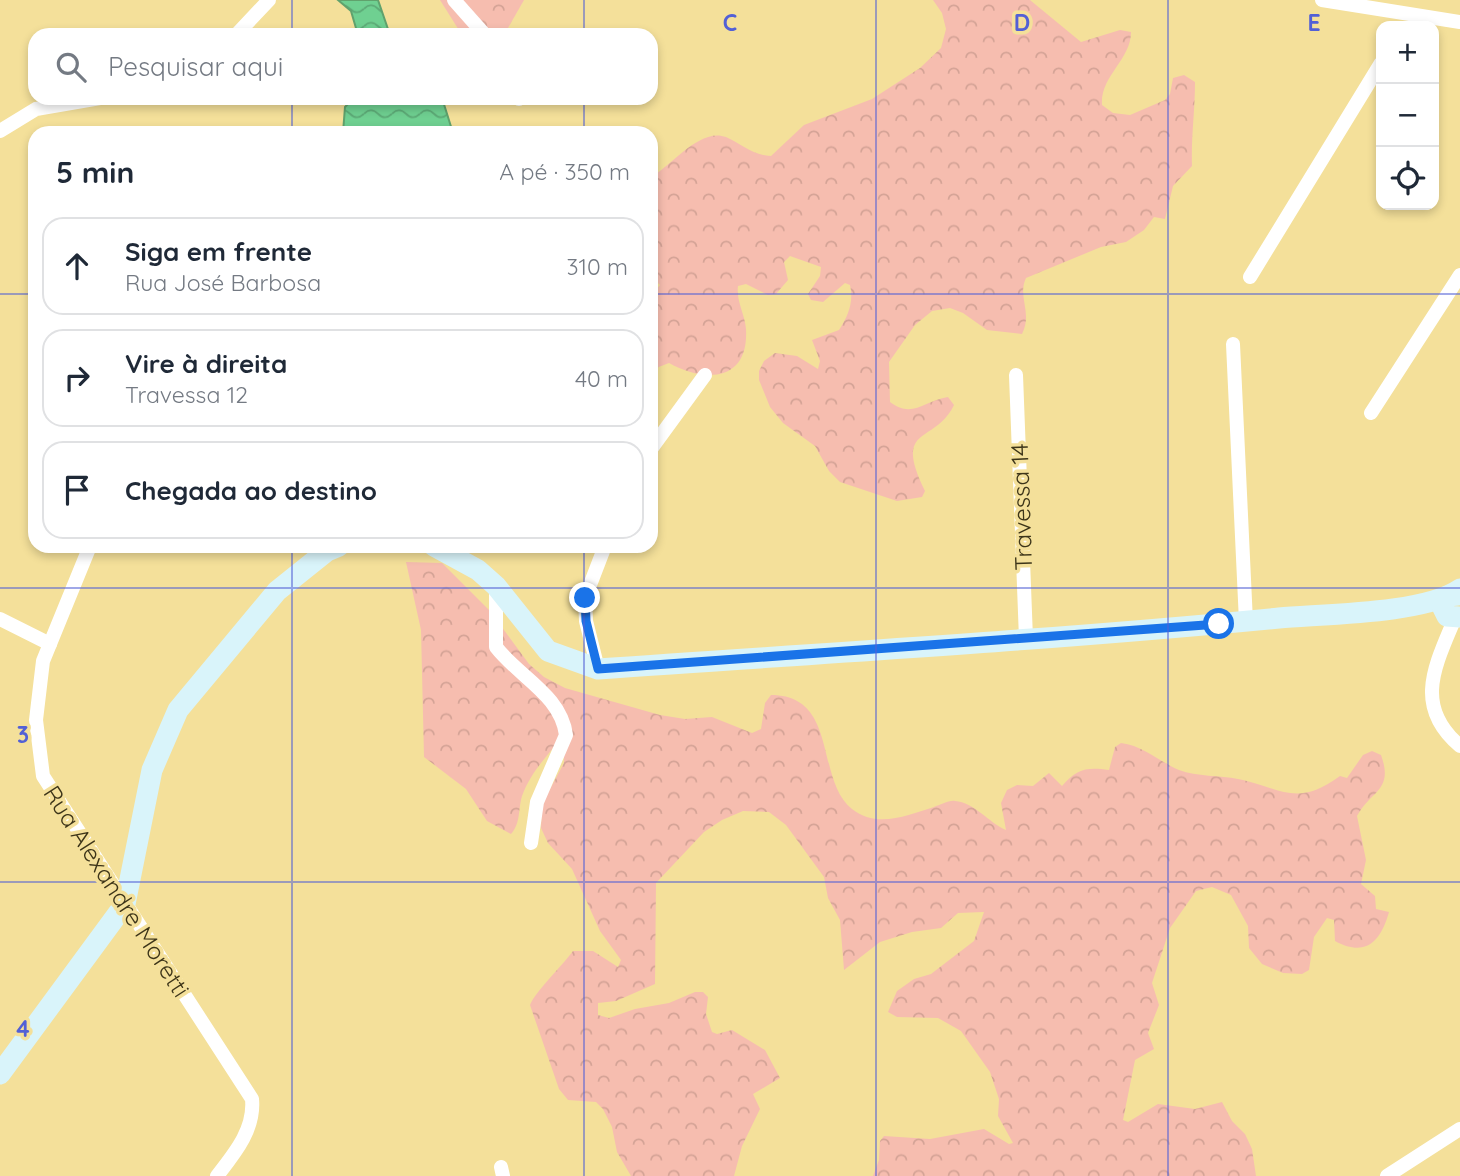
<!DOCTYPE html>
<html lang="pt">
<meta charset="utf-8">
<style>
:root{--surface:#fff;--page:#f2f2f3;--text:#1f2937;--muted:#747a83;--line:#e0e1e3}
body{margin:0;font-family:Quicksand,sans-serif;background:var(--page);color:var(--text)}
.controls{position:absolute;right:21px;top:21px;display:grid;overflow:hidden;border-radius:14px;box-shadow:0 4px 10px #0003}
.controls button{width:63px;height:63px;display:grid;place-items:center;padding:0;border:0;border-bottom:2px solid var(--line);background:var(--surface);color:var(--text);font:35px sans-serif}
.stop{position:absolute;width:21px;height:21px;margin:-16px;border:5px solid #1a73e8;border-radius:50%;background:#fff}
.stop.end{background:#1a73e8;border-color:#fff;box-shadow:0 2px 7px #0008}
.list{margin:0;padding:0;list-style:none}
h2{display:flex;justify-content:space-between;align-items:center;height:91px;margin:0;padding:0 28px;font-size:30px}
h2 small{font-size:23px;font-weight:400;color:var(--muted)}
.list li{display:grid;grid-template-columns:46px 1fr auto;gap:21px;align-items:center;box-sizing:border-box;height:98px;margin:0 14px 14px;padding:0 14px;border:2px solid var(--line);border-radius:21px}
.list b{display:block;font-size:26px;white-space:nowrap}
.list p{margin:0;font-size:23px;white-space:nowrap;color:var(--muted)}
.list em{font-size:23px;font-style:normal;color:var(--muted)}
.icon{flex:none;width:38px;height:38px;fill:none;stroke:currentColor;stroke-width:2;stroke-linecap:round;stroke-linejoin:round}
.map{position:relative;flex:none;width:1460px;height:1176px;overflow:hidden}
.search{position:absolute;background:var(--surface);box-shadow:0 4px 10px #0003;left:28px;top:28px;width:630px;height:77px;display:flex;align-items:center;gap:18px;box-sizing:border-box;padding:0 24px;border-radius:21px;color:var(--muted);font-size:26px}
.panel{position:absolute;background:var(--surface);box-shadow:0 4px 10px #0003;left:28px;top:126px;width:630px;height:427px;border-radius:21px}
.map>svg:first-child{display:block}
</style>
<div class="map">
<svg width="1460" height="1176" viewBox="0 0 1460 1176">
<defs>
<pattern id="forest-crowns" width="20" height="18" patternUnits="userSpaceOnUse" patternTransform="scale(1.75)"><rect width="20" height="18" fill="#f6bdaf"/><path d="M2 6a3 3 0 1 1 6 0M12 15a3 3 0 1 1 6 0" fill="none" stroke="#d4a396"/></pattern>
<pattern id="water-waves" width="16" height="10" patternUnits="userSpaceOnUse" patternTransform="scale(1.75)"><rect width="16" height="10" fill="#6fd091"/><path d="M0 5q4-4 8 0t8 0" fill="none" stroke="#5caa76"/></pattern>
</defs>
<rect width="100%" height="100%" fill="#f4e09a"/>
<g fill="url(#forest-crowns)">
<polygon points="440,0 524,0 504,35 462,35"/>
<path d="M 933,0 L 1030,0 L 1081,42 L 1120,30 L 1131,32 C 1131,60 1100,76 1102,105 L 1113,113 L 1130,115 L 1165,100 L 1170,94 L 1173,78 L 1184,75 L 1195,82 C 1195,111 1191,137 1192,166 L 1173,186 L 1165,219 L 1154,217 L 1144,230 L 1126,242 L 1101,247 L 1026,278 C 1017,297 1033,312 1022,334 L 987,330 L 963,313 L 950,308 L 932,311 L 915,325 L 889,362 L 890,402 C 912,419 924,401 948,397 L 954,405 C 935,445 892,424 925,491 L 922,497 L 897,501 L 840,482 L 829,471 L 815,446 L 783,423 L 770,407 L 759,380 L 759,371 L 764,361 L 775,353 L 797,356 L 818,369 L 820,361 L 812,340 L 839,330 C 848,316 854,302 850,285 L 845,283 L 823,302 L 811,300 L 808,294 L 820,276 L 821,267 L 790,256 L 784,262 L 788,280 L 776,294 L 768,295 L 746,284 L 738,286 C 736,301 745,314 746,329 C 749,382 705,383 669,363 L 651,370 L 651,296 L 660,285 L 651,276 L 651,177 C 671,166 700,127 726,137 C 742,144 752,155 771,156 L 804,125 L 872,99 L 920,68 L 941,48 L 946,29 L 942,13 Z"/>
<path d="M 406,562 L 442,563 L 490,611 L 529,664 L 544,677 L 565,688 L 660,715 L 685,719 L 712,717 L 752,733 L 761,729 L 765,703 L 771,695 C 839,695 815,780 852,809 C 877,829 908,815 934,807 C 940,805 949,800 955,801 C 974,802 989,823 1006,830 L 1001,803 L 1007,790 L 1017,785 L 1033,786 L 1049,773 L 1062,786 C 1077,769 1086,767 1109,770 L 1115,747 L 1121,743 C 1144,746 1158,761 1179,770 C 1197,777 1220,775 1238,779 C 1282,788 1296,808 1340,776 L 1347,778 L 1363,755 L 1372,751 L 1381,755 C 1394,791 1371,790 1357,816 L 1366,860 L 1361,884 L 1375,896 L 1376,909 L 1389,912 C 1381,941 1366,958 1335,941 L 1334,920 L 1327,918 L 1314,937 L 1309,970 L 1302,974 L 1283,973 L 1262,964 L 1249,948 L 1248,926 L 1231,895 L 1212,887 L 1196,891 L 1170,928 L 1152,983 L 1159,1005 L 1148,1033 L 1154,1049 L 1135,1060 L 1123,1120 L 1128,1122 L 1158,1104 L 1195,1109 L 1222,1102 L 1232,1121 L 1245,1134 L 1252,1149 L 1256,1176 L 873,1176 L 879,1160 L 880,1141 L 884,1136 L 930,1139 L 984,1129 L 1009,1144 L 1013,1143 L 998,1116 L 999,1099 L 990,1072 L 961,1031 L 938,1018 L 897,1017 L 888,1012 L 897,991 L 914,979 L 931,974 L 974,941 L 984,912 L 958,913 L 941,928 L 912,932 L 880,942 L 844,970 L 840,920 L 828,898 L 824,877 L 786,825 L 769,812 L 743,811 L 722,820 L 704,832 L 656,883 L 655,984 L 616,1001 L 598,1003 L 598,1015 L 609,1018 L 635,1009 L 669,1003 L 695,992 L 703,992 L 708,997 L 706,1014 L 712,1032 L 717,1034 L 732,1030 L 765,1050 L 780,1078 L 753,1094 L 760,1109 L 742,1146 L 734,1176 L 631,1176 L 617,1152 L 612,1127 L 603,1109 L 596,1102 L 568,1100 L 559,1089 L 530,1005 C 535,992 562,966 573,951 L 593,951 L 618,967 L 621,960 L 600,931 L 572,869 L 548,843 L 541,828 L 542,804 L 564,763 L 564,750 L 553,748 C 540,764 529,777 522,796 C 518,809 521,823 511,834 L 487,821 L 466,789 L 424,757 L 421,630 Z"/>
</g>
<g fill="url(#water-waves)" stroke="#60a26d" stroke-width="2">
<polygon points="338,0 378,0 390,35 358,35 351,11"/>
<polygon points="354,98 442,98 453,133 343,133 345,107"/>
</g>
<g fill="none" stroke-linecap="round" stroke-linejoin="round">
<g stroke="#fff" stroke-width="14">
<polyline points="454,0 485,35"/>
<polyline points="1322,0 1460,22"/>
<polyline points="236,35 269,0"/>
<polyline points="519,98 519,99"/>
<polyline points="0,131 36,109 100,98"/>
<polyline points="1250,277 1381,63"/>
<polyline points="1233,344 1246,622"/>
<polyline points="1016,375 1026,639"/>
<polyline points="1371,413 1460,275"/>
<polyline points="651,449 705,375"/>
<path d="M 90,546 L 43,661 L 36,720 L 43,776 L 252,1099 C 255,1129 235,1153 217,1176"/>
<path d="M 496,586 L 496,647 C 519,677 561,695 566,735 L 537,802 L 531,843"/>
<path d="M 1455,618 C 1435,666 1413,706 1460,746"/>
<polyline points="0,619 50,644"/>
<polyline points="598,669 586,621 585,598 605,546"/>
<polyline points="501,1167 503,1176"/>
<polyline points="1387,1176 1460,1129"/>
</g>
<g stroke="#d9f4fa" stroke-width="21">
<path d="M 434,546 L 478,570 L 496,586 L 548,651 L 598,669 C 825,653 1052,640 1279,618 C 1324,614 1424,614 1460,589"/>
<polyline points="1458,595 1448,596 1442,606 1447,616 1460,617"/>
<polyline points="0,1074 125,904 152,770 178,710 277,591 327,551 339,546"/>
</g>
</g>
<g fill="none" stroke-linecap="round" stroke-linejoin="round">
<polyline stroke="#1a73e8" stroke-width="9" points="585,598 586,621 598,669 1219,624"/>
</g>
<path fill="none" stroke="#5260d6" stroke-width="2" stroke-opacity="0.55" d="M 292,0 L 292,35M 584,0 L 584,35M 876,0 L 876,1176M 1168,0 L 1168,1176M 292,98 L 292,133M 584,98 L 584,133M 0,294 L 35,294M 651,294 L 1460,294M 292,546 L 292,1176M 584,546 L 584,1176M 0,588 L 1460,588M 0,882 L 1460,882"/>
<g text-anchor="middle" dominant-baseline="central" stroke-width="7" stroke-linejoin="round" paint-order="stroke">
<g font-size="24" fill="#3d3519" stroke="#f4e09a">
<text transform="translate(1021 507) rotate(-92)">Travessa 14</text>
<text transform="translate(117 891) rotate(57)">Rua Alexandre Moretti</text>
</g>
</g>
<g font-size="23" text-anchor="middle" font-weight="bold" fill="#5260d6" stroke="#f4e09a" stroke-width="7" stroke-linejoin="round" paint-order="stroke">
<text x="730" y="31">C</text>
<text x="1022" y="31">D</text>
<text x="1314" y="31">E</text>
<text x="23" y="743">3</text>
<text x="23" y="1037">4</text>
</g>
</svg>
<div class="controls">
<button>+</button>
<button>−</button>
<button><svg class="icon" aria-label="locate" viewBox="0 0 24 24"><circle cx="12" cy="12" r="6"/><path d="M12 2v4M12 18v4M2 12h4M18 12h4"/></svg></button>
</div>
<div class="stop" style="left:1219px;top:624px"></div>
<div class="stop end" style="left:585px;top:598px"></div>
<div class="search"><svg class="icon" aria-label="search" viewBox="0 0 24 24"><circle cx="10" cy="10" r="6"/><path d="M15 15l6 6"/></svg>Pesquisar aqui</div>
<section class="panel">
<h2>5 min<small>A pé · 350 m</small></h2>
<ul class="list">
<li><svg class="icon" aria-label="ahead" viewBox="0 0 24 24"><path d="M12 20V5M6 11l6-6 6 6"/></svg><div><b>Siga em frente</b><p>Rua José Barbosa</p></div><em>310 m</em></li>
<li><svg class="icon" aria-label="right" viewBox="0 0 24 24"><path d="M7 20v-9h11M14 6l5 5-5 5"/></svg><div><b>Vire à direita</b><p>Travessa 12</p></div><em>40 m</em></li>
<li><svg class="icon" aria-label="arrive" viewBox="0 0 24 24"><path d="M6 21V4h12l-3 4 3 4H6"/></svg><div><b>Chegada ao destino</b></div></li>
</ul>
</section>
</div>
